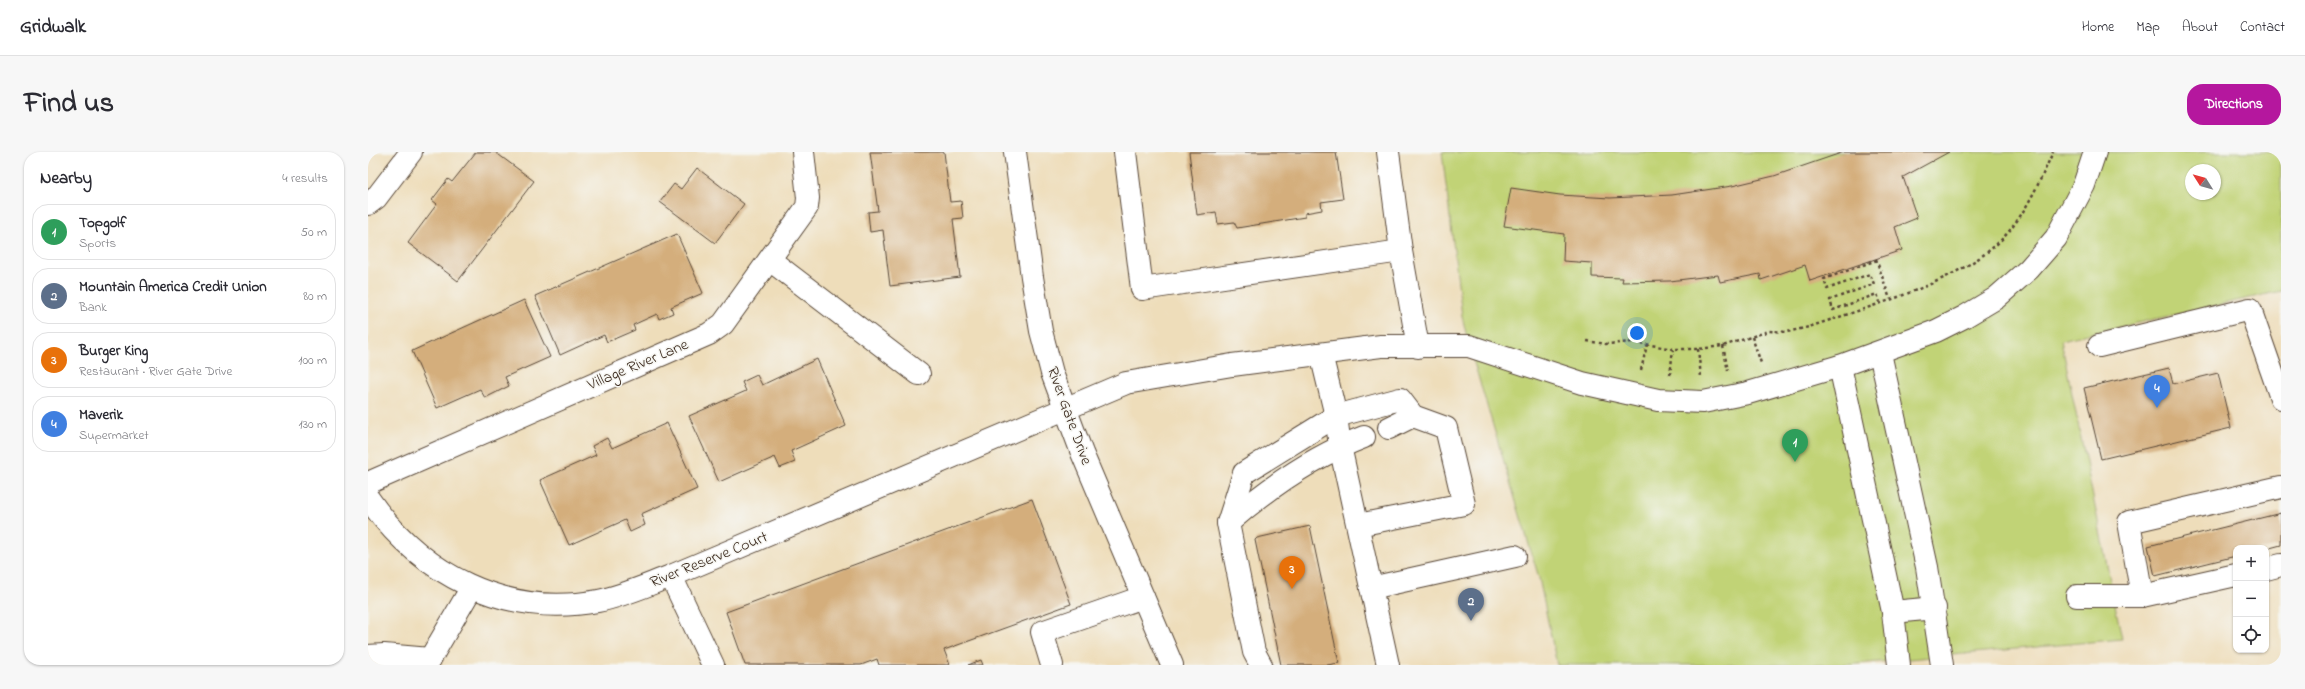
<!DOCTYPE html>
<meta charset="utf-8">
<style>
:root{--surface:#fff;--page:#f7f7f7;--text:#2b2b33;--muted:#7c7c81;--line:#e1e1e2;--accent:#b5179e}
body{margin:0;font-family:"Indie Flower",sans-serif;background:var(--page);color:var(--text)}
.controls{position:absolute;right:12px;bottom:12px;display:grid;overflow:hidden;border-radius:8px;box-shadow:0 1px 3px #0004}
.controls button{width:36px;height:36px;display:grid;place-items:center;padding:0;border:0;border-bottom:1px solid var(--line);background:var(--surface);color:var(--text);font:20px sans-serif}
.compass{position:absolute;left:1817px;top:12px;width:36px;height:36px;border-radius:50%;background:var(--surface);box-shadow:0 1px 3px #0004;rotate:307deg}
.you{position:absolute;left:1269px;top:181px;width:14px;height:14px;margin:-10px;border:3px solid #fff;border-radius:50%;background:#1a73e8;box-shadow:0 0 0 6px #1a73e833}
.badge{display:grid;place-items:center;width:26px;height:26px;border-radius:50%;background:var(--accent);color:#fff;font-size:13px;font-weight:700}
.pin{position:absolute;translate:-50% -33px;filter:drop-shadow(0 1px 2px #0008)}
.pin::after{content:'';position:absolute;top:21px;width:14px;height:12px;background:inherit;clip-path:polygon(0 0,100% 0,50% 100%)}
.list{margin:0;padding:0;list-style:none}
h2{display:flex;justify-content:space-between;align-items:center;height:52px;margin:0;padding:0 16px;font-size:17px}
h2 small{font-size:13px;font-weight:400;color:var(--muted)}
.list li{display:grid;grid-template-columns:26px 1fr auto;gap:12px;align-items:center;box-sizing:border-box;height:56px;margin:0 8px 8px;padding:0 8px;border:1px solid var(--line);border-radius:16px}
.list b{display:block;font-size:15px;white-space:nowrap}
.list p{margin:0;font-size:13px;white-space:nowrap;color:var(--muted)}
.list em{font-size:13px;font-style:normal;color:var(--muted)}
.icon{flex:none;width:22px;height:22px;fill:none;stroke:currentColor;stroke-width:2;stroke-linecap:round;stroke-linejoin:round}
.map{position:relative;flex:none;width:1913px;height:513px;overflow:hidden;border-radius:16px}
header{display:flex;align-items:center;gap:24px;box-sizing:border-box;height:56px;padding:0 20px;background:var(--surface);border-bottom:1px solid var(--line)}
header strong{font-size:19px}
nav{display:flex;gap:22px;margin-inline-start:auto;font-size:14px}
.intro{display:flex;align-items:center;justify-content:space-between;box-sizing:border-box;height:96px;padding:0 24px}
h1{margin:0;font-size:28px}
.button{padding:10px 18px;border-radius:16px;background:var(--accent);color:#fff;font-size:14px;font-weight:700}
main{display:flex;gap:24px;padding:0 24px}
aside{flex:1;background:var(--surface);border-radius:16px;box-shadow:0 1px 3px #0004}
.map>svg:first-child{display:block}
</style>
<header>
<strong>Gridwalk</strong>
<nav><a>Home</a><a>Map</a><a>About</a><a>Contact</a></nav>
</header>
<div class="intro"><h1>Find us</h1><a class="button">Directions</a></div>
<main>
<aside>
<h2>Nearby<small>4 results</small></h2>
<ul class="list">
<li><span class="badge" style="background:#2e9e5b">1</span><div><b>Topgolf</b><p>Sports</p></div><em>50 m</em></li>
<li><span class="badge" style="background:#5c6f8a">2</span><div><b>Mountain America Credit Union</b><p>Bank</p></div><em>80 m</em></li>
<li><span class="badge" style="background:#e8710a">3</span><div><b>Burger King</b><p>Restaurant · River Gate Drive</p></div><em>100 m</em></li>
<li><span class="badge" style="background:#3f7fe0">4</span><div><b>Maverik</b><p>Supermarket</p></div><em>130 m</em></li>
</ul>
</aside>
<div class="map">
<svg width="1913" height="513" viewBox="0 0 1913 513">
<rect width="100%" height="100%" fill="#f6f6f2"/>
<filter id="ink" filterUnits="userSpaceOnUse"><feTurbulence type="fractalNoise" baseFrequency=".025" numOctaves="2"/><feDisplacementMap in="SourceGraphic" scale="8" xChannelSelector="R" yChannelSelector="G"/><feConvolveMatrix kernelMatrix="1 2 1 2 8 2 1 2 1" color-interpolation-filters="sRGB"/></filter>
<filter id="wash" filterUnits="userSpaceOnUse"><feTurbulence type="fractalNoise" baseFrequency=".012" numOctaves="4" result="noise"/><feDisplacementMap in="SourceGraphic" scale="16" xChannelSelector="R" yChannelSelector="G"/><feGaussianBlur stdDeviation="0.9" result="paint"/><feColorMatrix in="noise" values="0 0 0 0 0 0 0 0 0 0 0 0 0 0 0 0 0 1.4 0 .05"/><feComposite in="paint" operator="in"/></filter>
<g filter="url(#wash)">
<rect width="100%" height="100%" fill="#eeddba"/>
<path fill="#c1d376" stroke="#7e7e4a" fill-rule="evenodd" d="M 1074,0 L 1913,0 L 1913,139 L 1693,188 L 1754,487 L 1478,513 L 1189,513 L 1171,426 L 1101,194 L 1094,164 ZM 1823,18 L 1847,18 L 1847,42 L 1823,42 Z"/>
<g id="blocks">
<g fill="#d4ae7b">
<polygon points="108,0 127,0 166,29 90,129 40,91 69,52 64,48 80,27 84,30"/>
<polygon points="502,0 576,0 582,50 593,49 595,66 585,67 592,125 522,134 515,78 502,80 500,60 510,59"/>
<polygon points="821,0 968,0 975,47 953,50 954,58 937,61 937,65 869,76 866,70 850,72 848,60 829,63"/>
<polygon points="1476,0 1581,0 1535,25 1549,66 1527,75 1534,98 1442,129 1437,113 1393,128 1392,122 1352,130 1350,123 1302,129 1254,130 1255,126 1224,125 1224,111 1195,109 1196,82 1136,74 1143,36 1192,43 1242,46 1304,43 1364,34 1406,24"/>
<polygon points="329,16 376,52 347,91 292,50 306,32 313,37"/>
<polygon points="309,82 335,141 303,155 305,161 291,167 289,162 265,173 267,178 239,190 236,183 192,203 167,144"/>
<polygon points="156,148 182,205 137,225 141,234 117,246 112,237 69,256 44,199"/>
<polygon points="449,207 478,274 423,299 427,310 412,316 407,305 351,330 321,264 378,239 374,230 389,223 394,233"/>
<polygon points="1801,216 1805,232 1850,221 1863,276 1733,307 1716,236"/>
<polygon points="299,271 329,337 273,362 277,373 262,380 257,368 201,393 172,328 228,303 224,294 239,286 244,296"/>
<polygon points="664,347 703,452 576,498 582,513 511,513 509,507 493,513 377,513 358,460"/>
<polygon points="1913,361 1913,393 1898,397 1868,396 1868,404 1787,424 1780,394"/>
<polygon points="942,374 971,511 959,513 913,513 887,388 889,386"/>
<polygon points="613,508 615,513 600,513"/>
</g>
</g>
</g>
<g filter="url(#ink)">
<use href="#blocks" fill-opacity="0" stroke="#564535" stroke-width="1"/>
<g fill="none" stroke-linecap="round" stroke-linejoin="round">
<g stroke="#564535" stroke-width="24">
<g id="minor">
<polyline points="647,0 664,125 673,179 684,221 714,301 804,513"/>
<polyline points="757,0 774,137 1033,99 1050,195"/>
<polyline points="1020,0 1033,99"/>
<polyline points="0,52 8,46 43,0"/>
<polyline points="402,108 551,222"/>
<polyline points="1731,194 1882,157 1913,246"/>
<polyline points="1512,201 1559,415 1574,513"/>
<polyline points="953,202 968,264 972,294 1020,513"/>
<polyline points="1472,214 1525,460 1531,513"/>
<polyline points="1021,276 1045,264"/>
<polyline points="0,331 341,182 355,172 439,55 440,46 435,0"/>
<path d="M 0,346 C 53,423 137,466 230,449 C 255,444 279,433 303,424 L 758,231 L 864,213 L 1013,194 L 1101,194 L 1214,231 L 1290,248 L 1335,250 L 1380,241 L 1472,214 L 1568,179 L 1596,165 L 1628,146 L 1661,117 L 1688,86 L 1716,33 L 1727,0"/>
<path d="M 860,371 C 900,336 946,304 996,285"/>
<polyline points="1898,417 1913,413"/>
<polyline points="303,424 345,513"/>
<polyline points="1003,436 1147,404"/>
<polyline points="1709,444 1774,444 1868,423"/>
<polyline points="1774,444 1761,370 1913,335"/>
<polyline points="1525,460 1567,456"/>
<polyline points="0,504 16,503 62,507"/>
<polyline points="62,507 104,435"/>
<polyline points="684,513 674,480 775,445"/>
<polyline points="893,513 886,500 860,371 876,321 968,264 1032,247 1045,264 1078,276 1096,352 990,373"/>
</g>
</g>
<g stroke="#564535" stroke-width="2.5" stroke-dasharray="3 3" stroke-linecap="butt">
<polyline points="1508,107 1522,147"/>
<polyline points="1509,108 1456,127 1459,137 1502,122 1506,132 1462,148 1465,158 1509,142 1512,150"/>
<polyline points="1384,185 1393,211"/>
<path d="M 1219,189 L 1238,192 L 1266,190 L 1305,197 L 1330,197 L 1355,194 L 1401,179 L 1419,180 L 1441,175 C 1499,155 1592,131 1635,86 C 1657,63 1672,29 1685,0"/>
<polyline points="1355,194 1360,219"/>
<polyline points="1330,197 1333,225"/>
<polyline points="1273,218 1279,193"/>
<polyline points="1302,223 1305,197"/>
</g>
<use href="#minor" stroke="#fff" stroke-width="22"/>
</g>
</g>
<g text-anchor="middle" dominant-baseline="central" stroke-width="3" stroke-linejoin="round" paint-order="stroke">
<g font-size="16" fill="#3b2a1e" stroke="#f6f6f2">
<text transform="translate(270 213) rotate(-23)">Village River Lane</text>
<text transform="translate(701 264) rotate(70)">River Gate Drive</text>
<text transform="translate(341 408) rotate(-22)">River Reserve Court</text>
</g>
</g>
</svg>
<div class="controls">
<button>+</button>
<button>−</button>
<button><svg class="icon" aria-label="locate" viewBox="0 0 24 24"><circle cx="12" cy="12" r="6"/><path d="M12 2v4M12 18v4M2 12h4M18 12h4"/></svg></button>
</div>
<svg class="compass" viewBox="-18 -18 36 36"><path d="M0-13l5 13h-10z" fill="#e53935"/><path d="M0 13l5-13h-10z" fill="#7c7c81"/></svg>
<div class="you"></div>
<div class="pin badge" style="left:1427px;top:310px;background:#2e9e5b">1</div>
<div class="pin badge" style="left:1103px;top:469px;background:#5c6f8a">2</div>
<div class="pin badge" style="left:924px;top:437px;background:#e8710a">3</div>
<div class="pin badge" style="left:1789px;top:256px;background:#3f7fe0">4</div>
</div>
</main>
